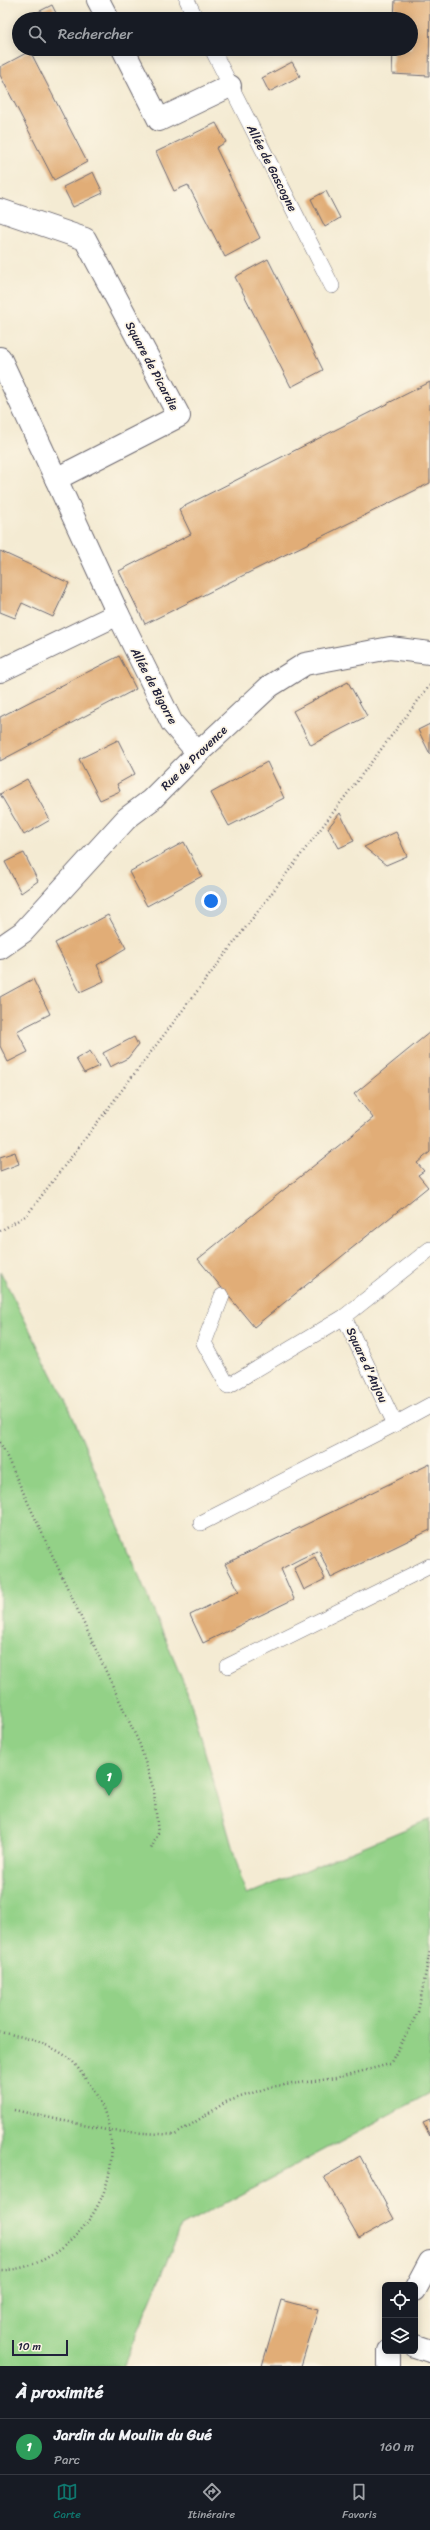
<!DOCTYPE html>
<html lang="fr">
<meta charset="utf-8">
<style>
:root{--surface:#171b24;--page:#242831;--text:#f1f3f6;--muted:#9ea1a6;--line:#363941;--accent:#0f766e}
body{margin:0;font-family:Sriracha,sans-serif;background:var(--page);color:var(--text)}
.controls{position:absolute;right:12px;bottom:12px;display:grid;overflow:hidden;border-radius:6px;box-shadow:0 2px 10px #0003}
.controls button{width:36px;height:36px;display:grid;place-items:center;padding:0;border:0;border-bottom:1px solid var(--line);background:var(--surface);color:var(--text);font:20px sans-serif}
.scale{position:absolute;left:12px;bottom:10px;width:56px;box-sizing:border-box;padding-left:4px;border:2px solid #22223b;border-top:0;font-size:11px;line-height:14px;white-space:nowrap;color:#22223b;-webkit-text-stroke:3px #fcf5e5;paint-order:stroke}
.you{position:absolute;left:211px;top:901px;width:14px;height:14px;margin:-10px;border:3px solid #fff;border-radius:50%;background:#1a73e8;box-shadow:0 0 0 6px #1a73e833}
.badge{display:grid;place-items:center;width:26px;height:26px;border-radius:50%;background:var(--accent);color:#fff;font-size:13px;font-weight:700}
.pin{position:absolute;translate:-50% -33px;filter:drop-shadow(0 1px 2px #0008)}
.pin::after{content:'';position:absolute;top:21px;width:14px;height:12px;background:inherit;clip-path:polygon(0 0,100% 0,50% 100%)}
.list{margin:0;padding:0;list-style:none}
h2{display:flex;justify-content:space-between;align-items:center;height:52px;margin:0;padding:0 16px;font-size:17px}
h2 small{font-size:13px;font-weight:400;color:var(--muted)}
.list li{display:grid;grid-template-columns:26px 1fr auto;gap:12px;align-items:center;box-sizing:border-box;height:56px;padding:0 16px;border-top:1px solid var(--line)}
.list b{display:block;font-size:15px;white-space:nowrap}
.list p{margin:0;font-size:13px;white-space:nowrap;color:var(--muted)}
.list em{font-size:13px;font-style:normal;color:var(--muted)}
.icon{flex:none;width:22px;height:22px;fill:none;stroke:currentColor;stroke-width:2;stroke-linecap:round;stroke-linejoin:round}
.map{position:relative;flex:none;width:430px;height:2366px;overflow:hidden}
.search{position:absolute;background:var(--surface);box-shadow:0 2px 10px #0003;left:12px;right:12px;top:12px;height:44px;display:flex;align-items:center;gap:10px;box-sizing:border-box;padding:0 14px;border-radius:22px;color:var(--muted);font-size:15px}
.sheet{height:108px;background:var(--surface)}
nav{display:flex;justify-content:space-around;align-items:center;box-sizing:border-box;height:56px;border-top:1px solid var(--line);background:var(--surface);font-size:11px;color:var(--muted)}
nav a{display:grid;justify-items:center;gap:2px}
nav .on{color:var(--accent)}
.map>svg:first-child{display:block}
</style>
<div class="map">
<svg width="430" height="2366" viewBox="0 0 430 2366">
<rect width="100%" height="100%" fill="#fcf5e5"/>
<filter id="ink" filterUnits="userSpaceOnUse"><feTurbulence type="fractalNoise" baseFrequency=".025" numOctaves="2"/><feDisplacementMap in="SourceGraphic" scale="8" xChannelSelector="R" yChannelSelector="G"/><feConvolveMatrix kernelMatrix="1 2 1 2 8 2 1 2 1" color-interpolation-filters="sRGB"/></filter>
<filter id="wash" filterUnits="userSpaceOnUse"><feTurbulence type="fractalNoise" baseFrequency=".012" numOctaves="4" result="noise"/><feDisplacementMap in="SourceGraphic" scale="16" xChannelSelector="R" yChannelSelector="G"/><feGaussianBlur stdDeviation="0.9" result="paint"/><feColorMatrix in="noise" values="0 0 0 0 0 0 0 0 0 0 0 0 0 0 0 0 0 1.4 0 .05"/><feComposite in="paint" operator="in"/></filter>
<g filter="url(#wash)">
<rect width="100%" height="100%" fill="#f4ebd3"/>
<polygon fill="#93d187" stroke="#5a7a61" points="0,1271 70,1410 189,1696 246,1895 430,1819 430,2093 181,2227 123,2366 0,2366"/>
<g id="blocks">
<g fill="#e1ad77">
<polygon points="395,0 430,0 429,76 392,74 393,49 411,49 411,19 394,19"/>
<polygon points="52,5 59,19 24,19"/>
<polygon points="30,51 87,162 54,180 0,75 0,67"/>
<polygon points="292,62 300,76 269,92 262,78"/>
<polygon points="216,123 226,142 216,148 260,238 225,257 188,185 174,191 156,152"/>
<polygon points="93,172 103,193 73,207 63,187"/>
<polygon points="326,191 340,218 325,227 311,199"/>
<polygon points="268,259 323,370 291,387 235,277"/>
<polygon points="430,382 430,483 145,624 119,571 191,534 179,509"/>
<polygon points="0,551 69,583 53,617 22,603 15,618 0,612"/>
<polygon points="119,656 136,689 0,761 0,717"/>
<polygon points="348,682 367,716 311,745 293,711"/>
<polygon points="430,724 430,754 418,730"/>
<polygon points="118,740 135,774 117,784 120,791 100,800 79,759"/>
<polygon points="267,762 284,798 229,826 211,793"/>
<polygon points="27,779 50,820 24,835 0,794"/>
<polygon points="340,813 354,841 339,848 328,828"/>
<polygon points="396,832 407,856 386,865 364,847"/>
<polygon points="184,842 202,876 147,906 129,872"/>
<polygon points="24,853 38,881 21,893 5,862"/>
<polygon points="108,915 126,948 97,965 104,981 80,992 55,943"/>
<polygon points="33,979 50,1014 17,1031 28,1052 8,1062 0,1046 0,997"/>
<polygon points="430,1032 430,1152 417,1163 424,1171 418,1175 428,1187 254,1327 198,1259 373,1118 354,1094"/>
<polygon points="134,1037 138,1045 128,1058 110,1067 103,1053"/>
<polygon points="90,1051 99,1066 84,1073 76,1059"/>
<polygon points="15,1152 19,1164 0,1171 0,1157"/>
<polygon points="430,1464 430,1530 331,1578 319,1550 300,1559 281,1569 294,1599 203,1643 190,1615 239,1591 225,1564"/>
<polygon points="315,1557 325,1579 304,1590 294,1568"/>
<polygon points="430,2120 430,2136 423,2123"/>
<polygon points="360,2156 394,2219 359,2238 324,2177"/>
<polygon points="281,2300 318,2310 301,2366 262,2366"/>
</g>
</g>
</g>
<g filter="url(#ink)">
<use href="#blocks" fill-opacity="0" stroke="#6c6870" stroke-width="1"/>
<g fill="none" stroke-linecap="round" stroke-linejoin="round">
<g stroke="#6c6870" stroke-width="16">
<g id="lane">
<polyline points="187,0 196,19"/>
<polyline points="212,49 332,286"/>
<polyline points="430,1249 344,1317 395,1424 430,1405"/>
<polyline points="222,1296 204,1343 228,1386 344,1317"/>
<polyline points="201,1523 395,1424"/>
<polyline points="228,1666 430,1566"/>
</g>
</g>
<g stroke="#6c6870" stroke-width="24">
<g id="street">
<polyline points="98,0 108,19"/>
<polyline points="123,49 159,120 230,86"/>
<polyline points="0,210 85,239 179,416 56,479 0,358"/>
<polyline points="56,479 118,614"/>
<polyline points="0,671 118,614 172,723 198,753"/>
<polyline points="0,948 23,932 127,818 151,800 198,753 270,686 305,664 390,648 430,653"/>
<polyline points="415,2290 430,2262"/>
<polyline points="415,2346 430,2351"/>
<polyline points="389,2351 389,2366"/>
</g>
</g>
<g stroke="#6c6870" stroke-width="2.5" stroke-dasharray="1 3" stroke-linecap="butt">
<polyline points="0,1231 27,1215 430,685"/>
<polyline points="0,1442 140,1745 154,1791 158,1834 151,1849"/>
<path d="M 0,2032 C 25,2037 49,2043 70,2059 C 76,2064 80,2072 85,2078 C 130,2134 115,2209 59,2250 C 43,2262 20,2271 0,2270"/>
<polyline points="14,2110 111,2131 175,2135 226,2102 270,2087 336,2078 390,2064 418,2012 430,1951"/>
</g>
<use href="#lane" stroke="#fff" stroke-width="15"/>
<use href="#street" stroke="#fff" stroke-width="22"/>
</g>
</g>
<g text-anchor="middle" dominant-baseline="central" stroke-width="3.5" stroke-linejoin="round" paint-order="stroke">
<g font-size="12" fill="#22223b" stroke="#fcf5e5">
<text transform="translate(272 168) rotate(63)">Allée de Gascogne</text>
<text transform="translate(152 366) rotate(62)">Square de Picardie</text>
<text transform="translate(154 686) rotate(62)">Allée de Bigorre</text>
<text transform="translate(194 758) rotate(-44)">Rue de Provence</text>
<text transform="translate(367 1365) rotate(65)">Square d'Anjou</text>
</g>
</g>
</svg>
<div class="controls">
<button><svg class="icon" aria-label="locate" viewBox="0 0 24 24"><circle cx="12" cy="12" r="6"/><path d="M12 2v4M12 18v4M2 12h4M18 12h4"/></svg></button>
<button><svg class="icon" aria-label="layers" viewBox="0 0 24 24"><path d="M12 4l9 5-9 5-9-5zM3 14l9 5 9-5"/></svg></button>
</div>
<div class="scale">10 m</div>
<div class="you"></div>
<div class="pin badge" style="left:109px;top:1796px;background:#2e9e5b">1</div>
<div class="search"><svg class="icon" aria-label="search" viewBox="0 0 24 24"><circle cx="10" cy="10" r="6"/><path d="M15 15l6 6"/></svg>Rechercher</div>
</div>
<section class="sheet">
<h2>À proximité<small></small></h2>
<ul class="list">
<li><span class="badge" style="background:#2e9e5b">1</span><div><b>Jardin du Moulin du Gué</b><p>Parc</p></div><em>160 m</em></li>
</ul>
</section>
<nav>
<a class="on"><svg class="icon" aria-label="map" viewBox="0 0 24 24"><path d="M3 6l6-2 6 2 6-2v14l-6 2-6-2-6 2zM9 4v14M15 6v14"/></svg>Carte</a>
<a><svg class="icon" aria-label="directions" viewBox="0 0 24 24"><path d="M12 3l9 9-9 9-9-9zM9 14v-3h6M13 9l2 2-2 2"/></svg>Itinéraire</a>
<a><svg class="icon" aria-label="saved" viewBox="0 0 24 24"><path d="M7 4h10v16l-5-4-5 4z"/></svg>Favoris</a>
</nav>
